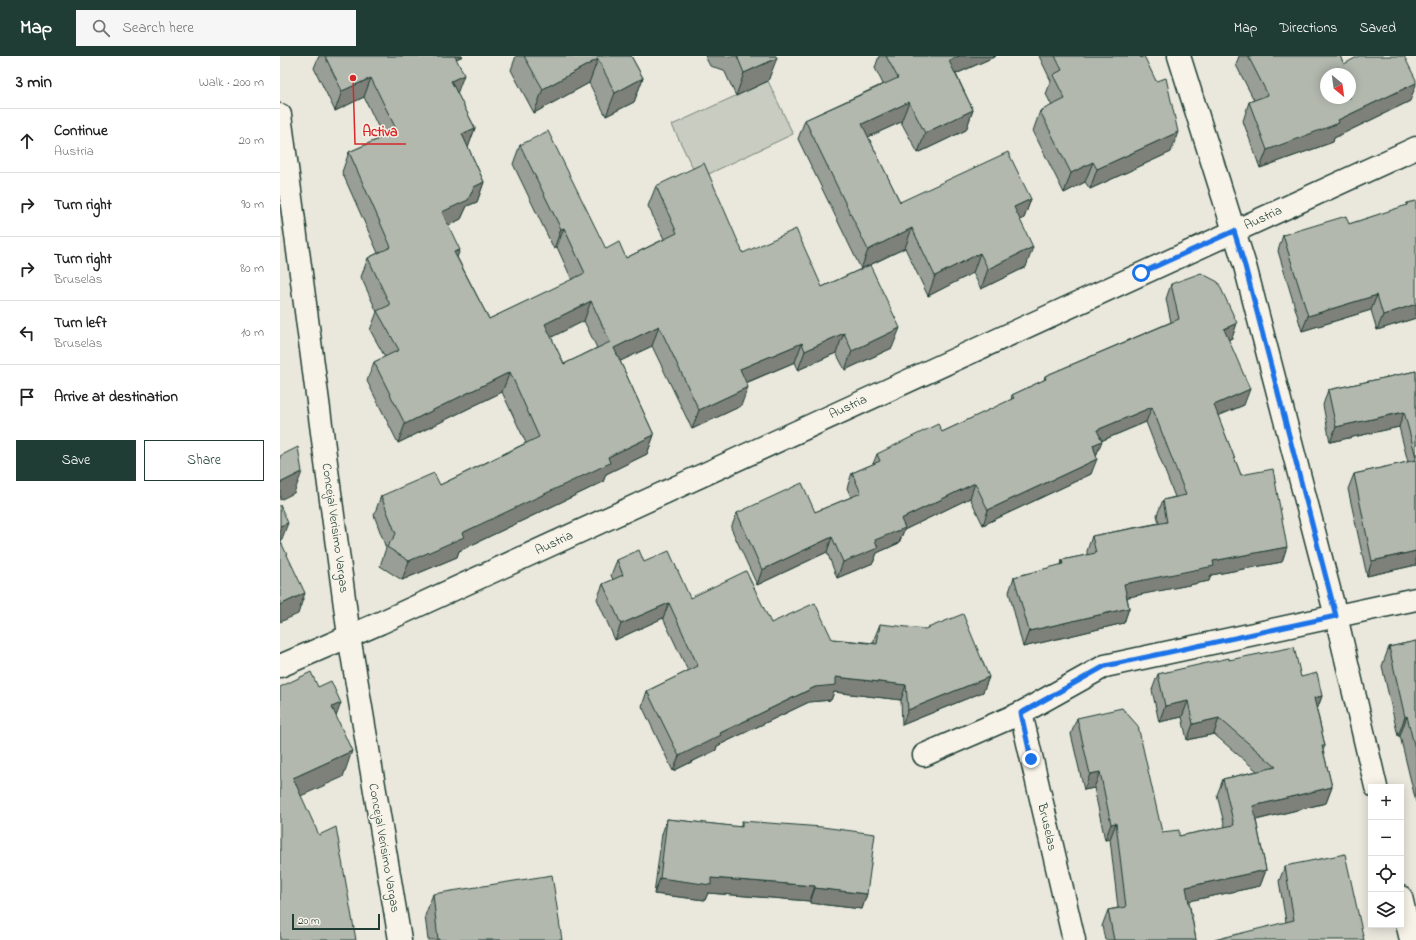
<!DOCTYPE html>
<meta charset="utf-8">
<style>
:root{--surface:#fff;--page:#f6f6f6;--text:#222;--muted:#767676;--line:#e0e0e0;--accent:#1f3d34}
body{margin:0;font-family:"Indie Flower",sans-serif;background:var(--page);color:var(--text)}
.controls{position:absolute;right:12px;bottom:12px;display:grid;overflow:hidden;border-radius:0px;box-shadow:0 2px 10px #0003}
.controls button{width:36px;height:36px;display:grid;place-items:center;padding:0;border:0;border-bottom:1px solid var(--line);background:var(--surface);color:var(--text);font:20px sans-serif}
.compass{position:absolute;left:1040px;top:12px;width:36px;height:36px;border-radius:50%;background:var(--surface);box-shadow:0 2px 10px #0003;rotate:151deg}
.scale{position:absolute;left:12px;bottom:10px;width:88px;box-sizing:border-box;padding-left:4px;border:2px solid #1f3d34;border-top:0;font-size:11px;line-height:14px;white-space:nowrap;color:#1f3d34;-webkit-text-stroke:3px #f7f3e8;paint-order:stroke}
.stop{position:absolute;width:12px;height:12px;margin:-9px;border:3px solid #1a73e8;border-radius:50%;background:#fff}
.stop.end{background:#1a73e8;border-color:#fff;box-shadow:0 1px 4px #0008}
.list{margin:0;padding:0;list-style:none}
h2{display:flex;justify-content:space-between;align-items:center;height:52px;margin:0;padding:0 16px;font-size:17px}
h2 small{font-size:13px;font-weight:400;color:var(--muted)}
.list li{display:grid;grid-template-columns:26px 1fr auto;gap:12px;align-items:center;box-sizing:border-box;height:64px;padding:0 16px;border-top:1px solid var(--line)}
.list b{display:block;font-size:15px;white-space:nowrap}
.list p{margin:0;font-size:13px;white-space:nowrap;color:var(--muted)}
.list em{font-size:13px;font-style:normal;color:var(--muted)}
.actions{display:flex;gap:8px;padding:12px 16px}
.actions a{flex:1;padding:9px 0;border:1px solid var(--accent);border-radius:0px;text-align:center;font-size:14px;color:var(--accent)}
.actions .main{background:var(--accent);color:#fff}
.icon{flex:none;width:22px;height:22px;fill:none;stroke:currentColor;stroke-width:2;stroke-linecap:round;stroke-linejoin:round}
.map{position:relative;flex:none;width:1136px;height:884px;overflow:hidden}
header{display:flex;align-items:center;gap:24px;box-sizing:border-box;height:56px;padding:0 20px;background:var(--accent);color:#fff}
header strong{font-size:19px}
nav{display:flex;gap:22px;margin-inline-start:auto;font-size:14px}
.search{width:280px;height:36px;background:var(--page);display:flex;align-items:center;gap:10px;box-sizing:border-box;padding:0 14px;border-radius:0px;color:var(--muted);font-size:15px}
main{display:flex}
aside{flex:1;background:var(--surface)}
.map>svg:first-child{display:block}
</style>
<header>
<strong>Map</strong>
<div class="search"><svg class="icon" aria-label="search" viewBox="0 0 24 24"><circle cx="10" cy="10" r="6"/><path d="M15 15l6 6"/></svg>Search here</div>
<nav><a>Map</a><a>Directions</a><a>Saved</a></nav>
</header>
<main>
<aside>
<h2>3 min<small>Walk · 200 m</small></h2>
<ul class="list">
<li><svg class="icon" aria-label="ahead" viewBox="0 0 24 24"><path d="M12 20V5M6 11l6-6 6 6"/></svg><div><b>Continue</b><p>Austria</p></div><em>20 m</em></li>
<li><svg class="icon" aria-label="right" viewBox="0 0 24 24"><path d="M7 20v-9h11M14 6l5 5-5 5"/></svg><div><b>Turn right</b></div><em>90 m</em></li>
<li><svg class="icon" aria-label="right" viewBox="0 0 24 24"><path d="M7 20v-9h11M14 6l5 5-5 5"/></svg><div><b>Turn right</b><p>Bruselas</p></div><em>80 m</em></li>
<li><svg class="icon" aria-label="left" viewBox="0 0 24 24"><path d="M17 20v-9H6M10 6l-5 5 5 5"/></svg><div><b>Turn left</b><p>Bruselas</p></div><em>10 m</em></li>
<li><svg class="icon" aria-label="arrive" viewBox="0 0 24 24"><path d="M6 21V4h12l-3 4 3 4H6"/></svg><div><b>Arrive at destination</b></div></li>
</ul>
<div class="actions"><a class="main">Save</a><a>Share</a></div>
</aside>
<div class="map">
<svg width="1136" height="884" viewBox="0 0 1136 884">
<rect width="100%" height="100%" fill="#eae8dd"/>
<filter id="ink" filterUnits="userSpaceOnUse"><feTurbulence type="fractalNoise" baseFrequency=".025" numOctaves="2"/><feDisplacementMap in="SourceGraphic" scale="8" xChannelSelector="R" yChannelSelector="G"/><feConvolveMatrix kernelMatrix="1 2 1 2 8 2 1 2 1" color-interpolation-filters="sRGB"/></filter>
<g filter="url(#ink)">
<polygon fill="#c8ccc1" stroke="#74847a" points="488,25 513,78 418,123 392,69"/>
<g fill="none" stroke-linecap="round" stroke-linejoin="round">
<g stroke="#1f3d34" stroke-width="25">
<g id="street">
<polyline points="0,59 69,580 120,884"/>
<polyline points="0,610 100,567 1136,92"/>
<polyline points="741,657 794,884"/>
<polyline points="644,699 741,657 825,610 1136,543"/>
</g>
</g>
<g stroke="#1f3d34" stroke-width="25">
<g id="secondary">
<polyline points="899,0 965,210 1056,560 1096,731"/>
<polyline points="1121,841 1131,884"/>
</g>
</g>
<use href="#street" stroke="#f7f3e8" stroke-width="22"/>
<use href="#secondary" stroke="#f7f3e8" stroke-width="22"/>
</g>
<g fill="#999e96" stroke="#1f3d34" fill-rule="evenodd">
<path d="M 39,0 L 183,0 L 176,3 L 177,37 L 195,72 L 188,91 L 204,126 L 197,146 L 187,150 L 181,163 L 168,169 L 177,201 L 209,263 L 292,224 L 277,191 L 274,193 L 233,108 L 240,89 L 326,193 L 346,202 L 384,183 L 368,150 L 376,130 L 463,197 L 542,231 L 581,213 L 518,83 L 525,64 L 603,28 L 595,12 L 599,0 L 716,0 L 676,18 L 693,54 L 686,74 L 638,97 L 621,66 L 588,81 L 620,146 L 751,143 L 744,162 L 740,164 L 746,211 L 701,233 L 693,217 L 648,240 L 625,192 L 586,211 L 612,292 L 565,314 L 556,297 L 518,314 L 515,306 L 466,327 L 461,350 L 412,373 L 372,290 L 340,305 L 374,379 L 367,398 L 326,418 L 323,426 L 179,495 L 177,501 L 122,524 L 100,510 L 106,492 L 94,459 L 101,440 L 160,429 L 246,387 L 222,336 L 118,387 L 87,325 L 94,306 L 105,301 L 90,274 L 97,256 L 81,221 L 88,202 L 98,197 L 62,116 L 69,96 L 103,81 L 84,41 L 55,55 L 34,12 ZM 304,265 L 317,292 L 284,308 L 271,281 Z"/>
<polygon points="236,0 351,0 363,22 354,46 326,60 309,27 254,57 231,14"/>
<polygon points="425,0 496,0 488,25 456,40 444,14 430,10"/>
<polygon points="759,0 860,0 891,96 810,133 805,126 784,137 753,75 760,55 772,50 766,38 771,25"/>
<polygon points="959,0 1060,0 1064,8 1130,45 1054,82 1053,86 980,112 963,65 969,46 974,44 956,9"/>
<polygon points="1127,147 1136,262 1097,274 1091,254 1022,275 998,195 1003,179 1069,168 1126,150"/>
<polygon points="891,228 957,267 952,282 948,284 964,349 938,360 961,419 1002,506 931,519 929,525 847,541 849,552 844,567 743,591 729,536 734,521 781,509 782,504 807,499 807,495 812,480 879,467 877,459 883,444 895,441 866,366 821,385 816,400 811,418 703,469 690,442 624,474 619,487 597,497 593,507 557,522 547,496 477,529 451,472 457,457 535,456 571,441 567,432 572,417 593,408 597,398 662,376 731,344 732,339 764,324 765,320 891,266 886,243"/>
<polygon points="1136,315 1136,509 1087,520 1068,433 1074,418 1128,406 1119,371 1050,386 1043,349 1048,334"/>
<polygon points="337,504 364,506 410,542 491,567 552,583 594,587 594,583 600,568 709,621 703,636 622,669 621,644 554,636 551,644 529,646 437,690 436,694 393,715 362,650 367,635 408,615 383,562 335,584 317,543 323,528 333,524 331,519"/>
<polygon points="1136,585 1136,746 1120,680 1118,680 1102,610 1109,591"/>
<polygon points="949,604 1021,621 1042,640 1037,654 1045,690 1043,694 1052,731 1046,747 976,764 986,814 980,830 909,845 916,884 825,884 822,870 828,854 838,852 830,783 825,784 814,732 804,734 791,678 797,662 882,776 899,780 945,771 937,739 943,723 977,715 934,678 907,684 902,661 879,666 872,634 878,618"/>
<polygon points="387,763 460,771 462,765 587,838 582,853 530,847 530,845 428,837 425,844 374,838 382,778"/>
<polygon points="1005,810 1084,884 1006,866 999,825"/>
<polygon points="153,838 282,884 148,884 145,860"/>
</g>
<g fill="#7d817a" stroke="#1f3d34">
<polygon points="166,0 183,0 163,9"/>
<polygon points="679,0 716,0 662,24 669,5"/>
<polygon points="497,2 488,25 456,40 464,17"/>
<polygon points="318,3 309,27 254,57 263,33"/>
<polygon points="184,19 177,38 171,25"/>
<polygon points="91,22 84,41 55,55 62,35"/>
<polygon points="363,22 354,46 326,60 335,37"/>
<polygon points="1136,27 1136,29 1130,45 1054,82 1053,86 980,112 987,94 1058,64"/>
<polygon points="629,46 621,66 575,87 582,68"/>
<polygon points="693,54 686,74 638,97 645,77"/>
<polygon points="195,72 188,92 182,78"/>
<polygon points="898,76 891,96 810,133 817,113"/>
<polygon points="813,106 805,126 784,137 791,117"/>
<polygon points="204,126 197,146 187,150 181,163 155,176 162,156 194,131"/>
<polygon points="751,143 744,162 727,171 734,151"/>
<polygon points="284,172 277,191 274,193 281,173"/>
<polygon points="632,172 625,192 581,213 588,194"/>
<polygon points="753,191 746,211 701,233 708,213"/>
<polygon points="180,194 172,214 174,196"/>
<polygon points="700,197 693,217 648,240 655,220"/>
<polygon points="1097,239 1091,254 1022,275 1028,260"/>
<polygon points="311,245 304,265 258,288 265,268"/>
<polygon points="1136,248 1136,262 1097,274 1103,259"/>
<polygon points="957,267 952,282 938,288 944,273"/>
<polygon points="379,270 372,290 326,312 334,292"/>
<polygon points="620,272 612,292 565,314 572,295"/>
<polygon points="564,277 556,297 518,314 525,295"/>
<polygon points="522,287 515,306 453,332 460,313"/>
<polygon points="230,316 222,336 118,387 125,368"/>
<polygon points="468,331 461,350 412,373 419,354"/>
<polygon points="970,333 964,349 928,364 934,349"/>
<polygon points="872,351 866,366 811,389 817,374"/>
<polygon points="1124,356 1119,371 1050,386 1056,371"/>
<polygon points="374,379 367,398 326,418 323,426 179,495 177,501 122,524 129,505 328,401"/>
<polygon points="822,385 816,400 813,389"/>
<polygon points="817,403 811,418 703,469 708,454"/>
<polygon points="22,416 14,437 0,444 0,427"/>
<polygon points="695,427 690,442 624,474 619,487 597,497 593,507 557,522 563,506 595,484 621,463"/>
<polygon points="8,467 0,488 0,470"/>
<polygon points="552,481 547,496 477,529 482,514"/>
<polygon points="1007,491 1002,506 931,519 929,525 839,543 844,528 933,505"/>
<polygon points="1136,495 1136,509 1087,520 1092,505"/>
<polygon points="25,537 18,558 0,566 0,549"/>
<polygon points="389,547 383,562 335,584 341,568"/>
<polygon points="849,552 844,567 743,591 749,575"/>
<polygon points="556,621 626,629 621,644 554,636 551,644 529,646 437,690 436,694 393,715 399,700 440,677"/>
<polygon points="709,621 703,636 622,669 628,654"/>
<polygon points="1042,640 1036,656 1034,642"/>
<polygon points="908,645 902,661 879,666 885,650"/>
<polygon points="61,647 52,672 52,651"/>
<polygon points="1127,660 1120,680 1118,680 1125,661"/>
<polygon points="939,662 934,678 907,684 913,668"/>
<polygon points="72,695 63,721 3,748 13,722"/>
<polygon points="820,716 814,732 804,734 810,718"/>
<polygon points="1052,731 1046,747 967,766 973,750"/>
<polygon points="836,767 830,783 825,784 831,768"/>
<polygon points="986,814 980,830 900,847 906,831"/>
<polygon points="380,822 431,822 535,830 530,845 428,837 425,844 374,838"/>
<polygon points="535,832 587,838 582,853 530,847"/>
</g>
<g fill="#b2b8ae" stroke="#1f3d34" fill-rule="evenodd">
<path d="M 45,0 L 175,0 L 184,19 L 171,25 L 195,72 L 182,78 L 204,126 L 194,131 L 188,144 L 162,156 L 180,194 L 174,196 L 209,263 L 305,217 L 284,172 L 281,173 L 240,89 L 268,75 L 326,193 L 339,186 L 346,202 L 397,177 L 376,130 L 424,107 L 463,197 L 516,173 L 542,231 L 590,209 L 620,272 L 572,295 L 564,277 L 525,295 L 522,287 L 460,313 L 468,331 L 419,354 L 379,270 L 334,292 L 374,379 L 328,401 L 330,407 L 182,477 L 184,481 L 129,505 L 107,491 L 116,478 L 101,440 L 154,417 L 160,429 L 259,381 L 230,316 L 125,368 L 94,306 L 119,294 L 97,255 L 110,249 L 88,202 L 111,191 L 69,96 L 117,75 L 91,22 L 62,35 ZM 311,245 L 330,286 L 284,308 L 265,268 Z"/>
<polygon points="244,0 351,0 363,22 335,37 318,3 263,33"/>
<polygon points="457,0 496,0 497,2 464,17"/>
<polygon points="606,0 679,0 669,5 693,54 645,77 629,46 582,68 620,146 728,96 751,143 734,151 753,191 708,213 700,197 655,220 632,172 588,194 525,64 618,22"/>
<polygon points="775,0 860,0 861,2 864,0 876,25 886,22 898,76 817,113 813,106 791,117 760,55 785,43 773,19 782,14"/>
<path d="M 968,0 L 1060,0 L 1064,8 L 1079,0 L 1124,0 L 1136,24 L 1136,27 L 1058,64 L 1059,67 L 987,94 L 969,46 L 988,39 ZM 1046,18 L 1070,18 L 1070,42 L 1046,42 Z"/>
<polygon points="1136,145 1136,248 1103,259 1097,239 1028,260 1003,179 1066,160 1069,168 1127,149 1127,147"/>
<polygon points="921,217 938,226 957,267 944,273 970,333 934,349 961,419 993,413 1007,491 933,505 934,510 844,528 849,552 749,575 734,521 783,508 782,504 816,497 812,480 887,466 883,444 906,439 872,351 817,374 822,385 813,389 817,403 708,454 695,427 621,463 625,472 595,484 598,492 563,506 552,481 482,514 457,457 522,427 535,456 581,437 572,417 600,405 597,398 658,368 662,376 734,342 732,339 766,323 765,320 899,263 891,228"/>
<polygon points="1136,315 1136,401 1124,356 1056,371 1048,334"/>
<polygon points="18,391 22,416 0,427 0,400"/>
<polygon points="1136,404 1136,495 1092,505 1074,418"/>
<polygon points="0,449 8,467 0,470"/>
<polygon points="0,484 25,537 0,549"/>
<polygon points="359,494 364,506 389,495 410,542 466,515 491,567 535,547 552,583 597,588 600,568 645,573 683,558 709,621 628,654 626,629 556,621 556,629 535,631 440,677 441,679 399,700 367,635 418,610 389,547 341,568 323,528 343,519 337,504"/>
<polygon points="1136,585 1136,697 1127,660 1125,661 1109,591"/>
<polygon points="1014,591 1021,621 1037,617 1042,640 1034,642 1045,690 1042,690 1052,731 973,750 986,814 906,831 916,884 834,884 828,854 846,851 836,767 831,768 820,716 810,718 797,662 842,652 858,670 882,776 899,774 899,780 954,769 943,723 996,711 939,662 913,668 908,645 885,650 878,618 949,602 949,604"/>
<polygon points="31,616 38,631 51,625 61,647 52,651 72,695 13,722 39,779 56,771 76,884 0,884 0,631"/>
<polygon points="387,763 462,771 462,765 542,771 595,778 587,838 535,832 535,830 431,822 431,829 380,822"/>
<polygon points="1065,798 1084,884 934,884 1014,864 1005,810"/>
<polygon points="272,819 282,884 158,884 153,838"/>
</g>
</g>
<g fill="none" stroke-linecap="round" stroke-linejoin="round" filter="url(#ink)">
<polyline stroke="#1a73e8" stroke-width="5" points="751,703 741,657 825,610 1056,560 965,210 954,175 861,217"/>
</g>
<g text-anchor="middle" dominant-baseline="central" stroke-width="3" stroke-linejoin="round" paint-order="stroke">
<g font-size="13" fill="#1f3d34" stroke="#f7f3e8">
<text transform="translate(983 162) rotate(-25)">Austria</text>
<text transform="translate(568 351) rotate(-25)">Austria</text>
<text transform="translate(55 472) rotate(82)">Concejal Verisimo Vargas</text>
<text transform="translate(274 487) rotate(-25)">Austria</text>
<text transform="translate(767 771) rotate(77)">Bruselas</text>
<text transform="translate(104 792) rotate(80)">Concejal Verisimo Vargas</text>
</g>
</g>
<path fill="none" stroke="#d62828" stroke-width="1.5" d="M73 22L75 88H126"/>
<circle fill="#d62828" stroke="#f7f3e8" stroke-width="1.5" cx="73" cy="22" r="4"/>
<g font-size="14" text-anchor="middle" font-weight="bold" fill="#d62828" stroke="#f7f3e8" stroke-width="3" stroke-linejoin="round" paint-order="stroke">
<text x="100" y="80">Activa</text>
</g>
</svg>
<div class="controls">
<button>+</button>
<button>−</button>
<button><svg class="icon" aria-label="locate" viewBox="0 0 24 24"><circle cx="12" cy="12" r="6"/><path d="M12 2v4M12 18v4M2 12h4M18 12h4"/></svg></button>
<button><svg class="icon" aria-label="layers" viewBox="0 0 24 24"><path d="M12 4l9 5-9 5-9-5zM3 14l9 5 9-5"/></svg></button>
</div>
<svg class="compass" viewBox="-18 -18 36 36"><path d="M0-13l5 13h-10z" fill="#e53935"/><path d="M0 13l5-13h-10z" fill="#767676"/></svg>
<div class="scale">20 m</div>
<div class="stop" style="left:861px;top:217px"></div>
<div class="stop end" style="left:751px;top:703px"></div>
</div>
</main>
